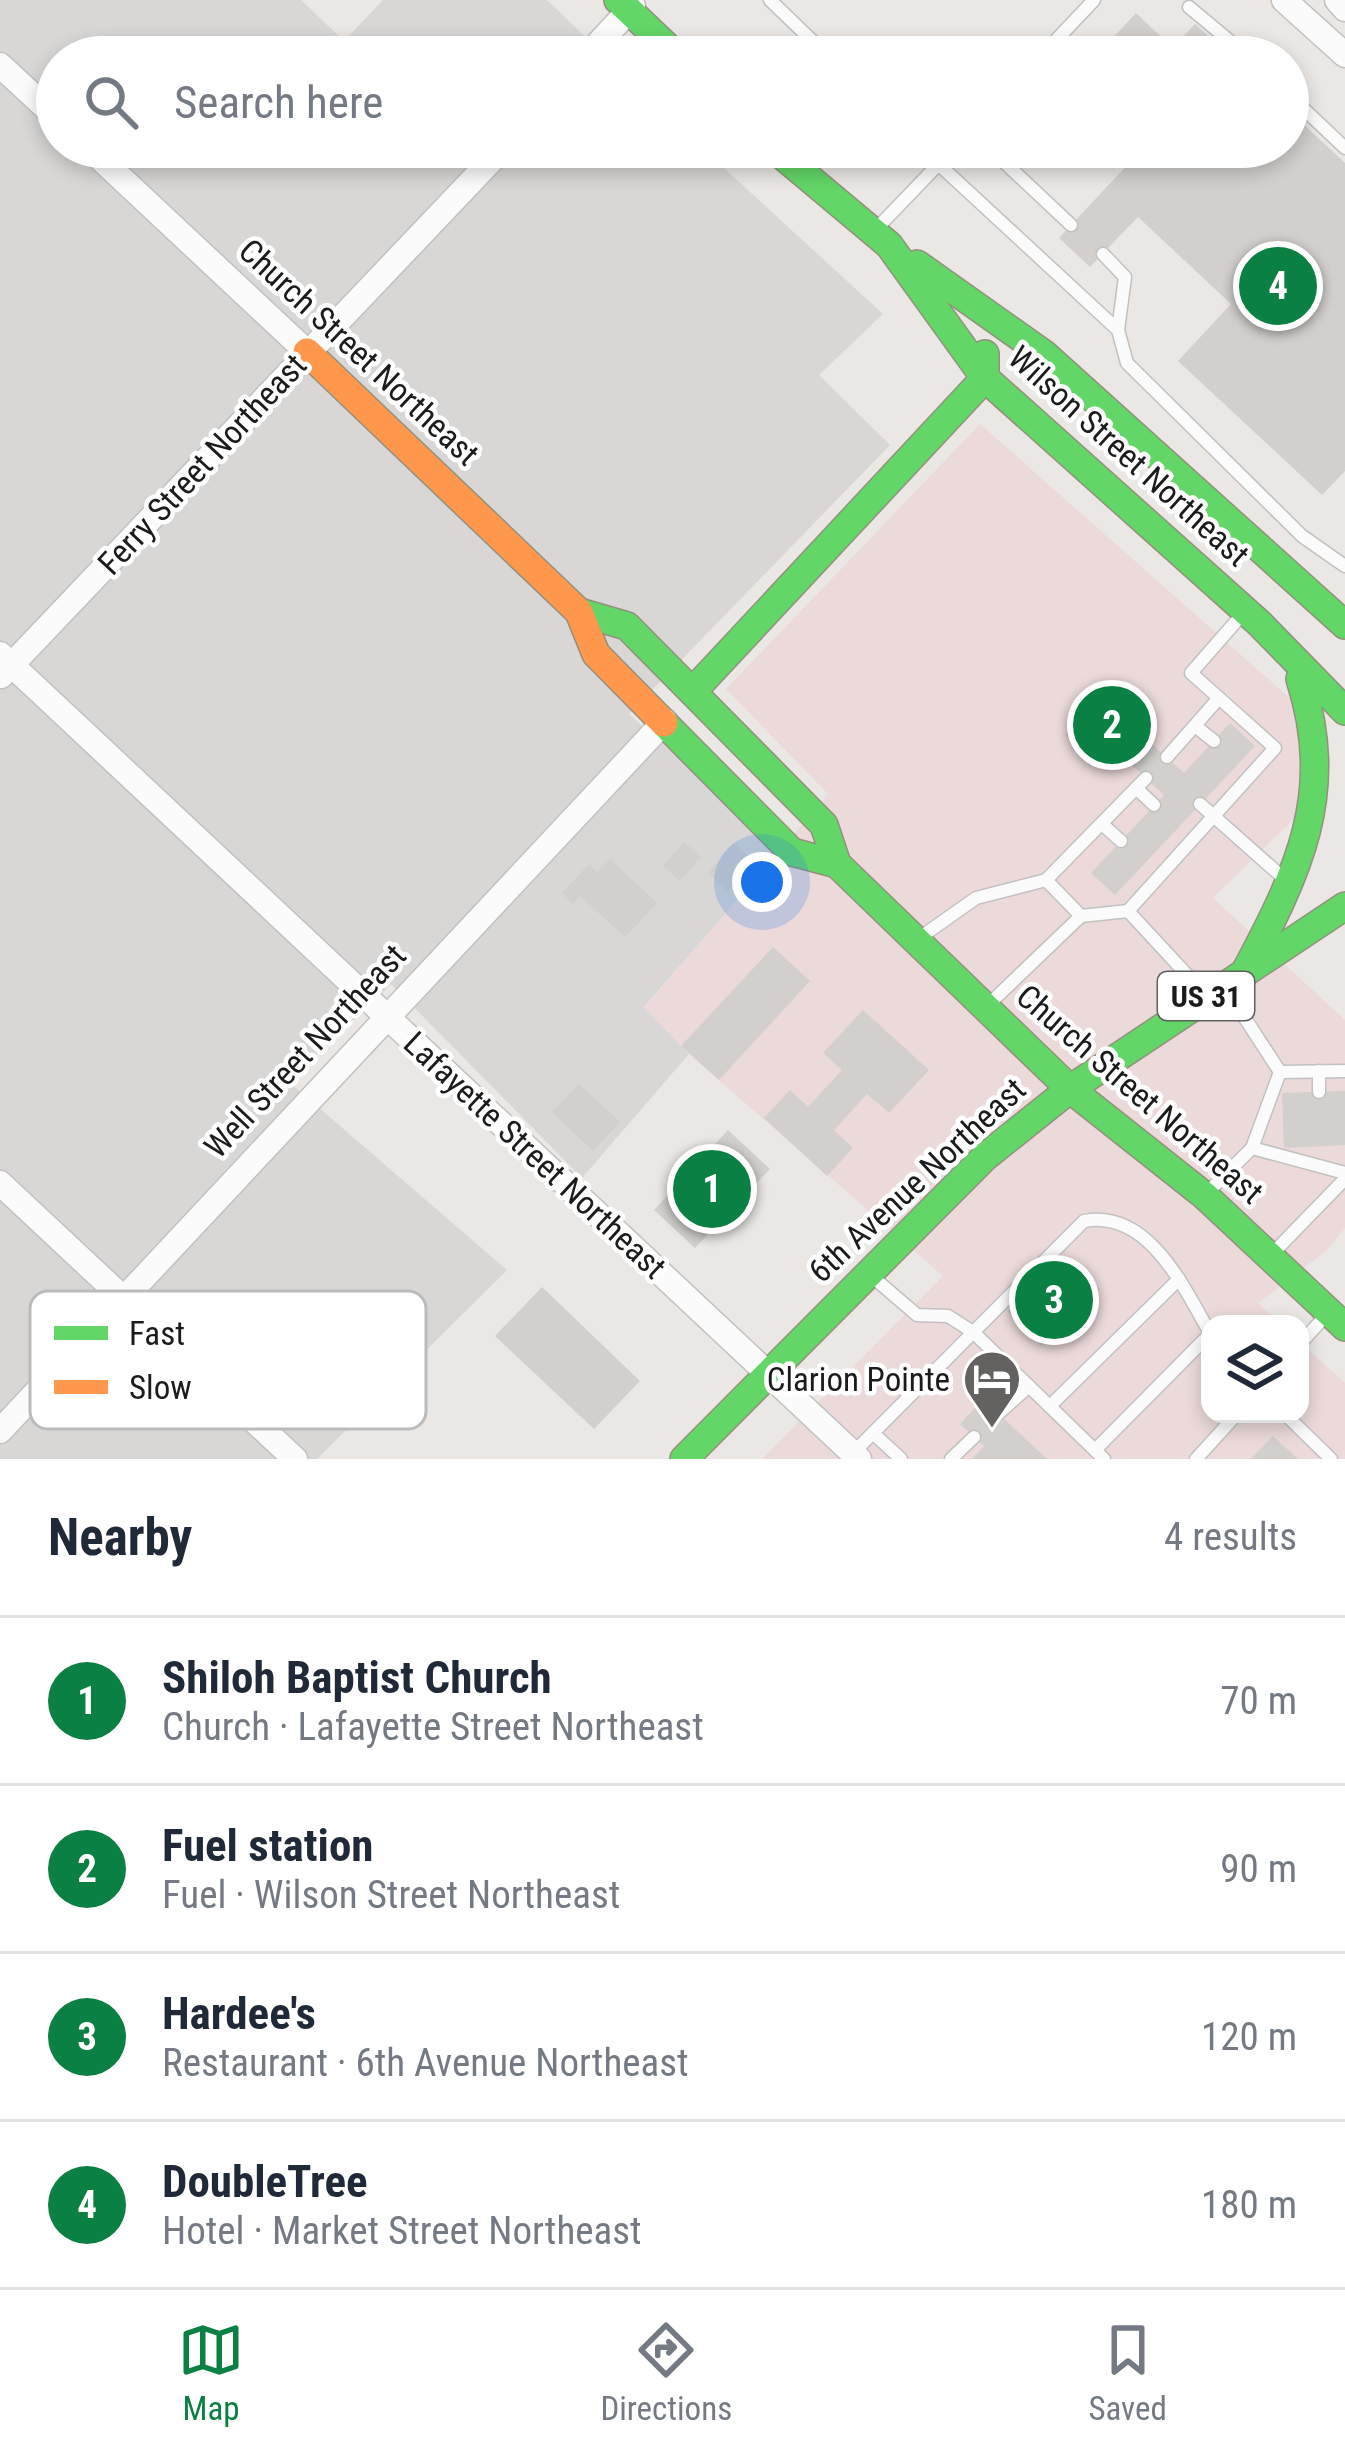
<!DOCTYPE html>
<meta charset="utf-8">
<style>
:root{--surface:#fff;--page:#f6f6f7;--text:#1f2937;--muted:#747a83;--line:#e0e1e3;--accent:#0b8043}
body{margin:0;font-family:"Roboto Condensed",sans-serif;background:var(--page);color:var(--text)}
.controls{position:absolute;right:36px;bottom:36px;display:grid;overflow:hidden;border-radius:24px;box-shadow:0 6px 18px #0003}
.controls button{width:108px;height:108px;display:grid;place-items:center;padding:0;border:0;border-bottom:3px solid var(--line);background:var(--surface);color:var(--text);font:60px sans-serif}
.you{position:absolute;left:762px;top:882px;width:42px;height:42px;margin:-30px;border:9px solid #fff;border-radius:50%;background:#1a73e8;box-shadow:0 0 0 18px #1a73e833}
.badge{display:grid;place-items:center;width:78px;height:78px;border-radius:50%;background:var(--accent);color:#fff;font-size:39px;font-weight:700}
.pin{position:absolute;translate:-50% -50%;border:6px solid #fff;box-shadow:0 3px 12px #0006}
.list{margin:0;padding:0;list-style:none}
h2{display:flex;justify-content:space-between;align-items:center;height:156px;margin:0;padding:0 48px;font-size:51px}
h2 small{font-size:39px;font-weight:400;color:var(--muted)}
.list li{display:grid;grid-template-columns:78px 1fr auto;gap:36px;align-items:center;box-sizing:border-box;height:168px;padding:0 48px;border-top:3px solid var(--line)}
.list b{display:block;font-size:45px;white-space:nowrap}
.list p{margin:0;font-size:39px;white-space:nowrap;color:var(--muted)}
.list em{font-size:39px;font-style:normal;color:var(--muted)}
.icon{flex:none;width:66px;height:66px;fill:none;stroke:currentColor;stroke-width:2;stroke-linecap:round;stroke-linejoin:round}
.map{position:relative;flex:none;width:1345px;height:1459px;overflow:hidden}
.search{position:absolute;background:var(--surface);box-shadow:0 6px 18px #0003;left:36px;right:36px;top:36px;height:132px;display:flex;align-items:center;gap:30px;box-sizing:border-box;padding:0 42px;border-radius:66px;color:var(--muted);font-size:45px}
.sheet{height:828px;background:var(--surface)}
nav{display:flex;justify-content:space-around;align-items:center;box-sizing:border-box;height:168px;border-top:3px solid var(--line);background:var(--surface);font-size:33px;color:var(--muted)}
nav a{display:grid;justify-items:center;gap:6px}
nav .on{color:var(--accent)}
.map>svg:first-child{display:block}
</style>
<div class="map">
<svg width="1345" height="1459" viewBox="0 0 1345 1459">
<rect width="100%" height="100%" fill="#eae7e4"/>
<polygon fill="#d9d7d5" points="0,0 301,0 344,41 383,0 547,0 606,57 57,57 57,147 701,147 883,314 819,375 890,445 629,714 781,850 644,1007 689,1054 582,1178 391,984 289,1082 507,1270 317,1459 0,1459"/>
<polygon fill="#ecdada" points="980,424 1309,715 1303,810 1213,898 1345,1020 1345,1228 1326,1251 1258,1303 1280,1324 1210,1324 1210,1414 1300,1414 1300,1342 1345,1383 1345,1459 762,1459 943,1276 689,1054 644,1008 828,794 726,689"/>
<g fill="#d2cfcc">
<polygon points="1136,13 1173,48 1195,24 1231,57 1095,57"/>
<polygon points="1288,110 1345,163 1345,471 1322,495 1178,361 1231,304 1138,217 1090,267 1059,238 1144,147 1288,147"/>
<polygon points="1118,679 1158,716 1141,734 1184,773 1230,723 1255,746 1115,895 1091,873 1164,795 1121,755 1106,772 1066,735"/>
<polygon points="684,842 701,857 680,881 663,866"/>
<polygon points="734,843 754,861 728,891 708,873"/>
<polygon points="610,859 657,903 625,937 580,896 573,904 562,893 589,864 597,872"/>
<polygon points="773,947 810,981 719,1080 681,1046"/>
<polygon points="863,1010 929,1070 889,1113 867,1094 834,1130 853,1148 827,1176 764,1118 790,1090 808,1107 842,1070 823,1053"/>
<polygon points="579,1084 620,1122 593,1151 552,1112"/>
<polygon points="1345,1091 1345,1145 1284,1148 1282,1093"/>
<polygon points="728,1130 770,1169 695,1248 654,1210"/>
<polygon points="1063,1256 1100,1289 1041,1346 1007,1311"/>
<polygon points="542,1287 640,1381 594,1429 495,1336"/>
<polygon points="983,1399 1047,1459 972,1459 984,1446 960,1424"/>
<polygon points="1273,1436 1298,1459 1251,1459"/>
</g>
<g fill="none" stroke-linecap="round" stroke-linejoin="round">
<g stroke="#c2c1c0" stroke-width="15">
<g id="lane">
<polyline points="770,0 829,57"/>
<polyline points="1189,7 1249,57"/>
<polyline points="1040,57 1094,0"/>
<polyline points="1288,94 1345,148"/>
<polyline points="920,147 1118,330 1127,363 1302,536 1345,566"/>
<polyline points="988,147 1071,225"/>
<polyline points="881,224 955,147"/>
<polyline points="1103,254 1125,277 1118,330"/>
<polyline points="1195,726 1214,741"/>
<polyline points="1167,757 1219,698"/>
<polyline points="1136,788 1154,805"/>
<polyline points="1200,804 1280,875"/>
<polyline points="1102,824 1121,841"/>
<polyline points="1046,880 1081,916 1128,911 1202,991"/>
<polyline points="1128,911 1275,748 1191,673 1240,617"/>
<polyline points="918,939 976,898 1046,880 1146,778"/>
<polyline points="1228,992 1280,1072 1345,1071"/>
<polyline points="987,1006 1081,916"/>
<polyline points="1319,1071 1319,1092"/>
<polyline points="1252,1148 1345,1173"/>
<polyline points="1208,1192 1252,1148 1280,1072"/>
<polyline points="1271,1255 1345,1179"/>
<polyline points="875,1279 917,1315 948,1316 973,1332 1104,1459"/>
<polyline points="1300,1344 1327,1314"/>
<polyline points="1050,1406 1179,1279"/>
<polyline points="999,1413 1029,1386"/>
<polyline points="1285,1414 1331,1459"/>
<polyline points="873,1433 901,1459"/>
<polyline points="1095,1450 1210,1334"/>
<path d="M 853,1453 L 1084,1221 C 1148,1209 1183,1286 1210,1333"/>
<polyline points="951,1459 974,1437"/>
<polyline points="1196,1459 1237,1414"/>
</g>
</g>
<g stroke="#c2c1c0" stroke-width="27">
<g id="street">
<polyline points="1284,0 1345,55"/>
<polyline points="1337,0 1345,9"/>
<polyline points="586,57 633,6"/>
<polyline points="0,65 57,118"/>
<polyline points="88,147 307,352"/>
<polyline points="0,654 859,1459"/>
<polyline points="1,676 504,147"/>
<polyline points="0,1183 295,1459"/>
<polyline points="0,1431 665,721"/>
</g>
</g>
<g stroke="#93917d" stroke-width="30">
<g id="fast">
<polyline points="618,0 678,57"/>
<polyline points="772,147 889,245 985,378 1259,623 1345,711"/>
<polyline points="917,264 1044,354 1345,625"/>
<polyline points="579,612 627,626 824,825 837,864 1070,1089 1205,1196 1345,1327"/>
<polyline points="693,691 985,378 985,354"/>
<polyline points="664,723 792,852 837,864"/>
<path d="M 1244,974 C 1298,872 1337,795 1300,679"/>
<polyline points="684,1459 985,1157 1070,1089 1345,906"/>
</g>
</g>
<g stroke="#93917d" stroke-width="30">
<polyline id="slow" points="307,352 579,612 596,654 664,723"/>
</g>
<use href="#lane" stroke="#fcfbfb" stroke-width="12"/>
<use href="#street" stroke="#fcfbfb" stroke-width="24"/>
<use href="#fast" stroke="#63d668" stroke-width="27"/>
<use href="#slow" stroke="#ff974d" stroke-width="27"/>
</g>
<defs>
<g id="hotel-pin" transform="scale(3)"><path d="M0 17L-7.5 6A9.5 9.5 0 1 1 7.5 6Z" fill="#636261" stroke="#fff"/><path d="M-6-4.5h1.5V1H6V5H4.5V3h-9V5H-6ZM-4 0a1.8 1.8 0 1 1 3.6 0ZM.5 0V-2.5h3Q6-2.5 6 0Z" fill="#fff"/></g>
</defs>
<g fill-rule="evenodd">
<use href="#hotel-pin" x="992" y="1379"/>
</g>
<g text-anchor="middle" dominant-baseline="central" stroke-width="9" stroke-linejoin="round" paint-order="stroke">
<rect fill="#fff" stroke="#5f5f5f" stroke-width="3" x="1158" y="972" width="96" height="48" rx="9"/>
<g font-size="30" font-weight="bold" fill="#1b1b1b">
<text x="1206" y="996">US 31</text>
</g>
<g font-size="33" fill="#1b1b1b" stroke="#fff">
<text transform="translate(359 352) rotate(43)">Church Street Northeast</text>
<text transform="translate(1129 456) rotate(42)">Wilson Street Northeast</text>
<text transform="translate(202 464) rotate(-47)">Ferry Street Northeast</text>
<text transform="translate(305 1051) rotate(-47)">Well Street Northeast</text>
<text transform="translate(1140 1094) rotate(41)">Church Street Northeast</text>
<text transform="translate(535 1155) rotate(43)">Lafayette Street Northeast</text>
<text transform="translate(917 1180) rotate(-43)">6th Avenue Northeast</text>
</g>
<g font-size="33" fill="#1b1b1b" stroke="#fff" text-anchor="end">
<text x="950" y="1379">Clarion Pointe</text>
</g>
</g>
<rect x="30" y="1291" width="396" height="138" rx="18" fill="#fff" stroke="#bbb" stroke-width="3"/>
<rect x="54" y="1326" width="54" height="14" fill="#63d668"/>
<rect x="54" y="1380" width="54" height="14" fill="#ff974d"/>
<g font-size="33" fill="#1b1b1b">
<text x="129" y="1345">Fast</text>
<text x="129" y="1399">Slow</text>
</g>
</svg>
<div class="controls">
<button><svg class="icon" aria-label="layers" viewBox="0 0 24 24"><path d="M12 4l9 5-9 5-9-5zM3 14l9 5 9-5"/></svg></button>
</div>
<div class="you"></div>
<div class="pin badge" style="left:712px;top:1189px">1</div>
<div class="pin badge" style="left:1112px;top:725px">2</div>
<div class="pin badge" style="left:1054px;top:1300px">3</div>
<div class="pin badge" style="left:1278px;top:286px">4</div>
<div class="search"><svg class="icon" aria-label="search" viewBox="0 0 24 24"><circle cx="10" cy="10" r="6"/><path d="M15 15l6 6"/></svg>Search here</div>
</div>
<section class="sheet">
<h2>Nearby<small>4 results</small></h2>
<ul class="list">
<li><span class="badge">1</span><div><b>Shiloh Baptist Church</b><p>Church · Lafayette Street Northeast</p></div><em>70 m</em></li>
<li><span class="badge">2</span><div><b>Fuel station</b><p>Fuel · Wilson Street Northeast</p></div><em>90 m</em></li>
<li><span class="badge">3</span><div><b>Hardee's</b><p>Restaurant · 6th Avenue Northeast</p></div><em>120 m</em></li>
<li><span class="badge">4</span><div><b>DoubleTree</b><p>Hotel · Market Street Northeast</p></div><em>180 m</em></li>
</ul>
</section>
<nav>
<a class="on"><svg class="icon" aria-label="map" viewBox="0 0 24 24"><path d="M3 6l6-2 6 2 6-2v14l-6 2-6-2-6 2zM9 4v14M15 6v14"/></svg>Map</a>
<a><svg class="icon" aria-label="directions" viewBox="0 0 24 24"><path d="M12 3l9 9-9 9-9-9zM9 14v-3h6M13 9l2 2-2 2"/></svg>Directions</a>
<a><svg class="icon" aria-label="saved" viewBox="0 0 24 24"><path d="M7 4h10v16l-5-4-5 4z"/></svg>Saved</a>
</nav>
